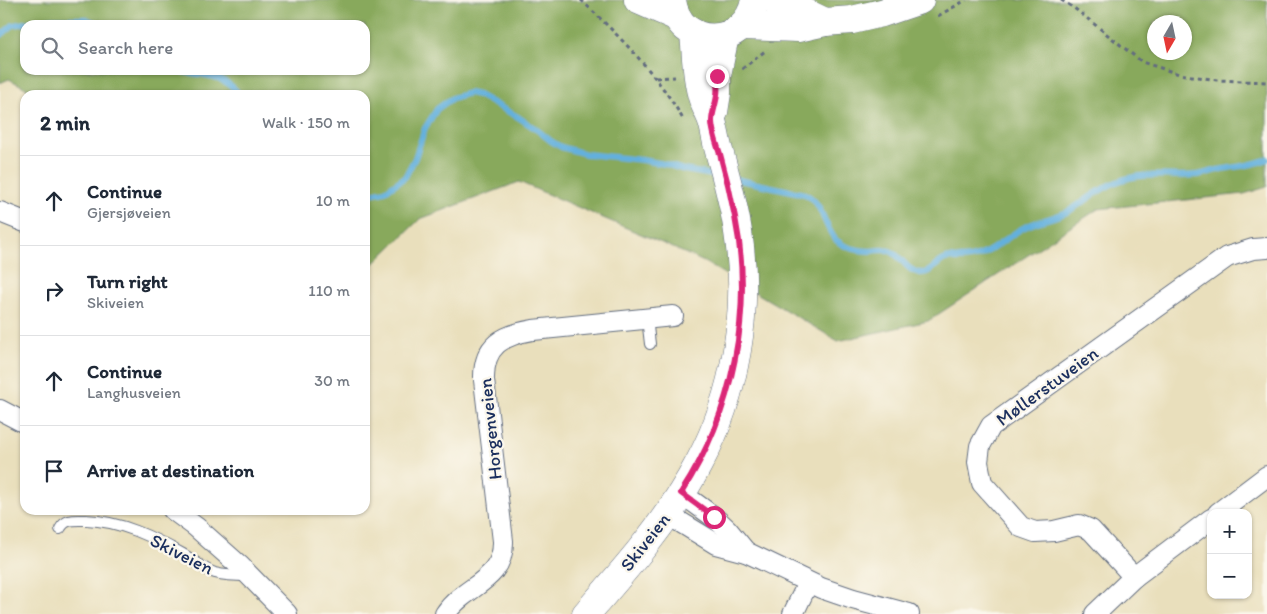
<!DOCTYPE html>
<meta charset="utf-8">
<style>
:root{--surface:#fff;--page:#f6f6f7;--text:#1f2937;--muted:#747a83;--line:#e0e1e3}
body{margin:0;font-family:Itim,sans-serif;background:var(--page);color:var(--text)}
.controls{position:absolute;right:15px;bottom:15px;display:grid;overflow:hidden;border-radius:10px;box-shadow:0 1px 4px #0004}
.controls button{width:45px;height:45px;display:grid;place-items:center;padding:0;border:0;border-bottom:1px solid var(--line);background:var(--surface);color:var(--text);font:25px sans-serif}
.compass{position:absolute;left:1147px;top:15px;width:45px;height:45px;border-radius:50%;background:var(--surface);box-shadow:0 1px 4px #0004;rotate:189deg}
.stop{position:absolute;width:15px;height:15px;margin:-11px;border:4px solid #db2777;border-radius:50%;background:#fff}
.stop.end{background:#db2777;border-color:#fff;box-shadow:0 1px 5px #0008}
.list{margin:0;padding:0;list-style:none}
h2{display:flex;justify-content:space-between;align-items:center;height:65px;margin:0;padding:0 20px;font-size:21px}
h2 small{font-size:16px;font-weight:400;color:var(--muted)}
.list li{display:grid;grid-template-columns:32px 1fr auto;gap:15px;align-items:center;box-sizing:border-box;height:90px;padding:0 20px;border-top:1px solid var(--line)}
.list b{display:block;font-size:19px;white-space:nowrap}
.list p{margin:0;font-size:16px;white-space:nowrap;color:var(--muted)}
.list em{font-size:16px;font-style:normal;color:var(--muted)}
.icon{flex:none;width:28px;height:28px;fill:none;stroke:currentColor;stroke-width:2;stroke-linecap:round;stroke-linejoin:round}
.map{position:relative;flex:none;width:1267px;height:614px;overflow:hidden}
.search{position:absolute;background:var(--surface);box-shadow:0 1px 4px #0004;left:20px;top:20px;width:350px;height:55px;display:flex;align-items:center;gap:12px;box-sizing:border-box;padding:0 18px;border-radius:15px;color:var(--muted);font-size:19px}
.panel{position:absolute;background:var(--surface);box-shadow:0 1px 4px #0004;left:20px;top:90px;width:350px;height:425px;border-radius:15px}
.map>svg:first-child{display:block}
</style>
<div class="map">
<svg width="1267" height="614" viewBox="0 0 1267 614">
<rect width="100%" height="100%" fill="#fbf7ec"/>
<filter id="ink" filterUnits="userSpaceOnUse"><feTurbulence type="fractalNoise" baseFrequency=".02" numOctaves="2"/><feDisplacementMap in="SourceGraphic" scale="10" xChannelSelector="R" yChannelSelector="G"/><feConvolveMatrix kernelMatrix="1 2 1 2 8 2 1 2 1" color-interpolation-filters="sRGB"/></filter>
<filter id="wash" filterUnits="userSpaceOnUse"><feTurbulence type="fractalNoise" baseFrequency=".0096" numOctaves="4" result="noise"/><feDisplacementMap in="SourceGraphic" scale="20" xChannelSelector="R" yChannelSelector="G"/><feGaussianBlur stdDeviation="1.12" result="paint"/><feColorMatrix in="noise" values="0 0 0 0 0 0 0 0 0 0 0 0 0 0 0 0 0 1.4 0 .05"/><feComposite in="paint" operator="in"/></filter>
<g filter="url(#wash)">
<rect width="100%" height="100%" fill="#e9dfbc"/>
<path fill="#88a95c" stroke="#526c5d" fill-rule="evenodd" d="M 0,0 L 1267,0 L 1267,187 L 1244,194 L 1098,209 L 928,321 L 838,341 L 704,262 L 671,247 L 519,182 L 420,219 L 365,272 L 365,95 L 39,95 L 9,79 L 0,83 ZM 1154,22 L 1184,22 L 1184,52 L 1154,52 ZM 25,25 L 365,25 L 365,70 L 25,70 Z"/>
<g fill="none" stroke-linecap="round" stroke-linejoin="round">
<g stroke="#64b0dd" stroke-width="6">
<polyline points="0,36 13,25 52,19 86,19 102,25"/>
<path d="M 175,70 C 202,77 221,71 240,95"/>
<path d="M 735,179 L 805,194 C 823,202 823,226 836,240 C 845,248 859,251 871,251 C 877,250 884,249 890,251 C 902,256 906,271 920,273 C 932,274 936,262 946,259 C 949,257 953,259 957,259 C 965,259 975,258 983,254 C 996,248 1008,237 1021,229 C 1035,221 1052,219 1067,212 C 1084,203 1099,188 1119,181 C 1145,171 1171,178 1197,175 C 1206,174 1214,170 1223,169 C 1238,166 1253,166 1267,159"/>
<polyline points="365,195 385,191 405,177 415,158 425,128 437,109 452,98 469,93 478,95 518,117 536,129 551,141 561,147 586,154 642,160 665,164 684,170 718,176"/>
</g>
</g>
</g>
<g filter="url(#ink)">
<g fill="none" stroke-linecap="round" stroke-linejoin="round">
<g stroke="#636d7f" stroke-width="12">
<g id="lane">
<polyline points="647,318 650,344"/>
<path d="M 60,529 C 66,518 75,520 86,520 C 121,521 153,537 183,554 C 192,559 205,570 215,573 C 226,576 238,576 249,576"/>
</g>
</g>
<g stroke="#636d7f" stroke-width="22">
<g id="street">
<polyline points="0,212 25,222"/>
<polyline points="0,410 25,423"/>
<polyline points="681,493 714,517 727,529 746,552"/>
<polyline points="173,510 196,527 240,566 287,614"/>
<polyline points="1218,513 1267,476"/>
<polyline points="667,514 716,544 746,552 821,588 853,599 909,614"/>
<polyline points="1134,577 1091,530 1079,525 1054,531 1035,532 1021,527 982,483 978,462 980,446 991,426 1227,257 1253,249 1267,248"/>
<path d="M 445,614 C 464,585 504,582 503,541 L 484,380 C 483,345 503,335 533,330 L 673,316"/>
<polyline points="793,614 808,583"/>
<polyline points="1095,614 1134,577 1211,519"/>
</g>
</g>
<g stroke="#636d7f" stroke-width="29">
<g id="primary">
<polyline points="638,0 677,17"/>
<path d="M 672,0 C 678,50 746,50 755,0"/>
<polyline points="772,0 782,5 802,11 825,22"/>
<polyline points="743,26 798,28 825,22 852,20 882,13 920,0"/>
<polyline points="714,112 717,93 717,76 719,65 725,36"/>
<path d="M 586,614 C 627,567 670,519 699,463 C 736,394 750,310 738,232 C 734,204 726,177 719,151 C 716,141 715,131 712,121 C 709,112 703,103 701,93 C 696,74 696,53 694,33"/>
</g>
</g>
<g stroke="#636d7f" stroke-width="3" stroke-dasharray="4 4" stroke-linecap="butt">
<path d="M 581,0 C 619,36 658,74 684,121"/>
<polyline points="1061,0 1074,8 1142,62 1179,74 1217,80 1267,82"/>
<polyline points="938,16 966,0"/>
<polyline points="742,69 765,51"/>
<polyline points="656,78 675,77"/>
</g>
<use href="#lane" stroke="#fff" stroke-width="10"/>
<use href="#street" stroke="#fff" stroke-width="20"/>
<use href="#primary" stroke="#fff" stroke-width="28"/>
</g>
</g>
<g fill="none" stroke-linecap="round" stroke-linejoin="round" filter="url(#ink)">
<path stroke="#db2777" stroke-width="6" d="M 714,517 L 681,493 C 733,413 754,311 735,217 C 731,196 726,175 720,154 C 717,145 712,131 712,121 C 712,113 716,104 717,95 C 718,89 717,82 717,76"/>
</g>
<g text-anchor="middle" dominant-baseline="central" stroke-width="4.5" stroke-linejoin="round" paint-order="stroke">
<g font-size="19" fill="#1b2f5e" stroke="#fbf7ec">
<text transform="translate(1047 386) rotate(-36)">Møllerstuveien</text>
<text transform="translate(490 429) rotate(-96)">Horgenveien</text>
<text transform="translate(645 542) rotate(-52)">Skiveien</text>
<text transform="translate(182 554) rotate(27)">Skiveien</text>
</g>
</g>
</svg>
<div class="controls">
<button>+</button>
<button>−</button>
</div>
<svg class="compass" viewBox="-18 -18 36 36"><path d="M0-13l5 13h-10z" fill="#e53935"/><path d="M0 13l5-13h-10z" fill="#747a83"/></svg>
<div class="stop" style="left:714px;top:517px"></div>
<div class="stop end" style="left:717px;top:76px"></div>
<div class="search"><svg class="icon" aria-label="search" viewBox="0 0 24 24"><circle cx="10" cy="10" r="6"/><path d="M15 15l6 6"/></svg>Search here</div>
<section class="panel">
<h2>2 min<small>Walk · 150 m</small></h2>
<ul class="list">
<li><svg class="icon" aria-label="ahead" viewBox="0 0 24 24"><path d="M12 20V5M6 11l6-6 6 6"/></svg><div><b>Continue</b><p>Gjersjøveien</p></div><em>10 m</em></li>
<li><svg class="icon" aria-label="right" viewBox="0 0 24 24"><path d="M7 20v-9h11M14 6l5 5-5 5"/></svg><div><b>Turn right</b><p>Skiveien</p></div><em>110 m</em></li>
<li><svg class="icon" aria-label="ahead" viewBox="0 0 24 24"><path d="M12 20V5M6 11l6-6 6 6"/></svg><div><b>Continue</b><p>Langhusveien</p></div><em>30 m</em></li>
<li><svg class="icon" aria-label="arrive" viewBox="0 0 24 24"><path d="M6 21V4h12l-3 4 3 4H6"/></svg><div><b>Arrive at destination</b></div></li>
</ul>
</section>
</div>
